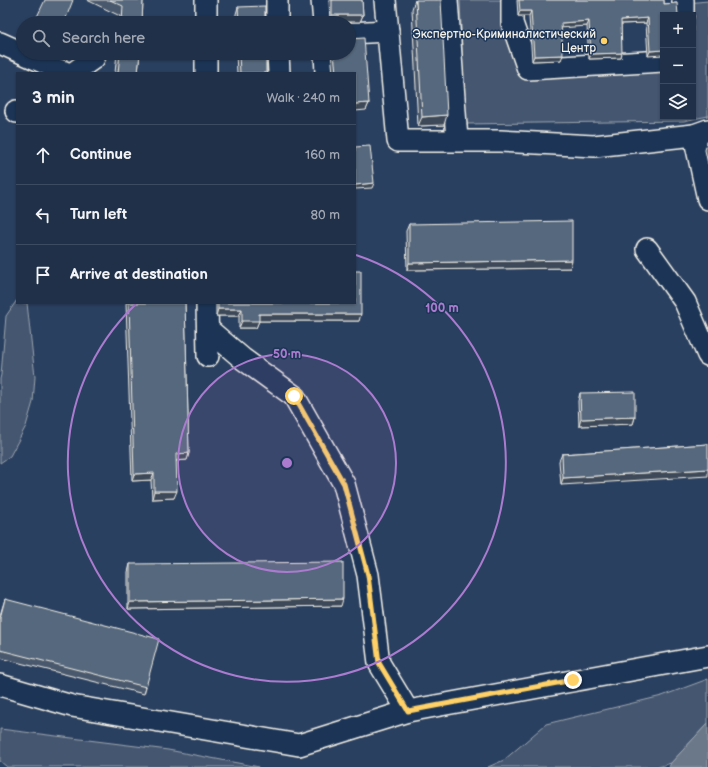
<!DOCTYPE html>
<meta charset="utf-8">
<style>
:root{--surface:#203048;--page:#2d3c52;--text:#f1f3f6;--muted:#a2a9b4;--line:#3d4b60}
body{margin:0;font-family:"Balsamiq Sans",sans-serif;background:var(--page);color:var(--text)}
.controls{position:absolute;right:12px;top:12px;display:grid;overflow:hidden;border-radius:0px;box-shadow:0 1px 3px #0004}
.controls button{width:36px;height:36px;display:grid;place-items:center;padding:0;border:0;border-bottom:1px solid var(--line);background:var(--surface);color:var(--text);font:20px sans-serif}
.stop{position:absolute;width:12px;height:12px;margin:-9px;border:3px solid #ffd166;border-radius:50%;background:#fff}
.stop.end{background:#ffd166;border-color:#fff;box-shadow:0 1px 4px #0008}
.list{margin:0;padding:0;list-style:none}
h2{display:flex;justify-content:space-between;align-items:center;height:52px;margin:0;padding:0 16px;font-size:17px}
h2 small{font-size:13px;font-weight:400;color:var(--muted)}
.list li{display:grid;grid-template-columns:26px 1fr auto;gap:12px;align-items:center;box-sizing:border-box;height:60px;padding:0 16px;border-top:1px solid var(--line)}
.list b{display:block;font-size:15px;white-space:nowrap}
.list em{font-size:13px;font-style:normal;color:var(--muted)}
.icon{flex:none;width:22px;height:22px;fill:none;stroke:currentColor;stroke-width:2;stroke-linecap:round;stroke-linejoin:round}
.map{position:relative;flex:none;width:708px;height:767px;overflow:hidden}
.search{position:absolute;background:var(--surface);box-shadow:0 1px 3px #0004;left:16px;top:16px;width:340px;height:44px;display:flex;align-items:center;gap:10px;box-sizing:border-box;padding:0 14px;border-radius:22px;color:var(--muted);font-size:15px}
.panel{position:absolute;background:var(--surface);box-shadow:0 1px 3px #0004;left:16px;top:72px;width:340px;height:232px;border-radius:0px}
.map>svg:first-child{display:block}
</style>
<div class="map">
<svg width="708" height="767" viewBox="0 0 708 767">
<rect width="100%" height="100%" fill="#2a4060"/>
<filter id="ink" filterUnits="userSpaceOnUse"><feTurbulence type="fractalNoise" baseFrequency=".025" numOctaves="2"/><feDisplacementMap in="SourceGraphic" scale="8" xChannelSelector="R" yChannelSelector="G"/><feConvolveMatrix kernelMatrix="1 2 1 2 8 2 1 2 1" color-interpolation-filters="sRGB"/></filter>
<g filter="url(#ink)">
<g fill="#445771" stroke="#9ca4ac">
<polygon points="460,0 506,0 524,74 663,67 663,117 693,117 693,15 687,3 708,1 708,116 684,121 465,124"/>
<polygon points="17,300 17,303 27,303 35,377 33,402 26,426 10,456 0,463 0,379 1,375 6,316"/>
<polygon points="708,679 708,723 671,763 658,767 488,767 504,760 546,724 662,696"/>
<polygon points="0,729 168,750 259,767 7,767 0,761"/>
</g>
<polygon fill="#6a788a" stroke="#a1a8b0" points="708,723 708,767 669,767 671,763"/>
<g fill="none" stroke-linecap="round" stroke-linejoin="round">
<g stroke="#f4f1e8" stroke-width="24">
<g id="minor">
<polyline points="206,0 206,23"/>
<polyline points="277,0 277,23"/>
<polyline points="322,0 324,23"/>
<polyline points="385,0 398,141 500,141 594,146 694,135 708,130"/>
<polyline points="447,0 457,140"/>
<polyline points="512,0 512,23 528,69 663,61"/>
<polyline points="683,15 683,0"/>
<polyline points="349,33 388,31"/>
<polyline points="0,43 67,73"/>
<polyline points="206,53 206,73"/>
<polyline points="278,53 279,73"/>
<polyline points="325,53 326,73"/>
<polyline points="73,73 94,58 96,53"/>
<polyline points="16,111 17,112"/>
<polyline points="694,135 708,199"/>
<polyline points="647,249 685,302 708,355"/>
<polyline points="207,303 208,356"/>
<polyline points="208,329 243,359 294,396 344,484 368,575 379,663 408,711"/>
<polyline points="0,685 72,706 299,745 408,711 708,656"/>
</g>
</g>
<use href="#minor" stroke="#1d3557" stroke-width="21"/>
</g>
<g fill="#4a596c" stroke="#f4f1e8">
<polygon points="87,0 143,0 142,23 119,23 120,16"/>
<polygon points="329,0 362,0 363,15 360,22 330,22"/>
<polygon points="415,0 444,125 418,126 412,9"/>
<polygon points="517,0 664,0 664,4 677,3 648,56 646,23 621,24 621,58 589,59 587,26 561,27 561,60 532,61 529,16 518,16"/>
<polygon points="238,7 265,23 236,23 236,14"/>
<polygon points="46,53 70,53 66,61"/>
<polygon points="117,53 140,53 138,73 115,73"/>
<polygon points="236,53 266,53 266,73 237,73"/>
<polygon points="331,53 349,53 369,103 366,110 355,73 333,73"/>
<polygon points="708,142 708,164 705,150 707,143"/>
<polygon points="409,224 570,268 407,270 406,231"/>
<polygon points="126,303 185,303 189,453 187,460 176,461 174,498 152,499 151,480 132,481"/>
<polygon points="216,303 355,303 359,321 259,321 256,328 239,328 239,316 216,316"/>
<polygon points="580,393 635,417 633,424 579,426 578,401"/>
<polygon points="708,444 561,485 559,461 562,454"/>
<polygon points="130,564 341,606 128,609 128,572"/>
<polygon points="5,599 146,687 144,694 0,658 0,615"/>
</g>
<g fill="#3c4858" stroke="#f4f1e8">
<polygon points="520,11 531,11 529,16 518,16"/>
<polygon points="332,15 363,15 360,22 330,22"/>
<polygon points="648,18 646,23 619,24 621,20"/>
<polygon points="589,21 587,26 559,28 561,23"/>
<polygon points="663,50 663,55 648,56 650,51"/>
<polygon points="622,53 621,58 589,59 591,54"/>
<polygon points="563,55 561,60 532,61 534,56"/>
<polygon points="369,103 366,110 355,111 355,104"/>
<polygon points="447,115 444,125 418,126 422,117"/>
<polygon points="374,183 372,188 355,189 355,185"/>
<polygon points="572,260 570,268 407,270 409,263"/>
<polygon points="218,309 242,309 239,316 216,316"/>
<polygon points="259,314 361,314 359,321 259,321 256,328 239,328 242,321"/>
<polygon points="635,417 633,424 579,426 581,419"/>
<polygon points="189,453 187,460 173,461 176,454"/>
<polygon points="708,469 708,476 561,485 563,478"/>
<polygon points="154,473 151,480 132,481 134,474"/>
<polygon points="154,491 177,491 174,498 152,499"/>
<polygon points="343,599 341,606 128,609 130,602"/>
</g>
<g fill="#56677d" stroke="#f4f1e8">
<polygon points="45,0 73,0 64,23 34,23"/>
<polygon points="110,0 143,0 142,23 122,23 123,6"/>
<polygon points="332,0 362,0 363,15 332,15"/>
<polygon points="416,0 441,0 447,115 422,117"/>
<polygon points="519,0 664,0 664,4 677,3 678,15 663,15 663,50 650,51 648,18 621,20 622,53 591,54 589,21 561,23 563,55 534,56 531,11 520,11"/>
<polygon points="265,6 265,23 239,23 238,7"/>
<polygon points="364,38 369,103 355,104 355,73 336,73 334,53 349,53 349,39"/>
<polygon points="120,53 140,53 138,73 118,73"/>
<polygon points="239,53 266,53 266,73 240,73"/>
<polygon points="370,146 374,183 355,185 355,147"/>
<polygon points="572,221 572,260 409,263 409,224"/>
<polygon points="355,271 361,271 361,314 259,314 259,321 242,321 242,309 218,309 218,303 355,303"/>
<polygon points="129,303 185,303 189,453 176,454 177,491 154,491 154,473 134,474"/>
<polygon points="635,392 635,417 581,419 580,393"/>
<polygon points="708,444 708,469 563,478 562,454"/>
<polygon points="343,562 343,599 130,602 130,564"/>
<polygon points="5,599 159,639 146,687 0,650 0,618"/>
</g>
</g>
<g fill="none" stroke-linecap="round" stroke-linejoin="round" filter="url(#ink)">
<polyline stroke="#ffd166" stroke-width="5" points="294,396 344,484 368,575 379,663 408,711 573,680"/>
</g>
<circle cx="287" cy="463" r="109" fill="#ab7bcf" fill-opacity=".12"/>
<g fill="none" stroke="#ab7bcf" stroke-width="2">
<circle cx="287" cy="463" r="109"/>
<path d="M356 255A219 219 0 1 1 136 304"/>
</g>
<circle fill="#ffd166" stroke="#1d3557" stroke-width="1.5" cx="604" cy="41" r="4"/>
<g text-anchor="middle" dominant-baseline="central" stroke-width="3" stroke-linejoin="round" paint-order="stroke">
<g font-size="12" fill="#f4f1e8" stroke="#1d3557" text-anchor="end">
<text x="596" y="34">Экспертно-Криминалистический<tspan x="596" dy="14">Центр</tspan></text>
</g>
</g>
<circle cx="287" cy="463" r="6" fill="#ab7bcf" stroke="#1d3557" stroke-width="2"/>
<g font-size="12" text-anchor="middle" font-weight="bold" fill="#ab7bcf" stroke="#1d3557" stroke-width="3" stroke-linejoin="round" paint-order="stroke">
<text x="442" y="312">100 m</text>
<text x="287" y="358">50 m</text>
</g>
</svg>
<div class="controls">
<button>+</button>
<button>−</button>
<button><svg class="icon" aria-label="layers" viewBox="0 0 24 24"><path d="M12 4l9 5-9 5-9-5zM3 14l9 5 9-5"/></svg></button>
</div>
<div class="stop" style="left:294px;top:396px"></div>
<div class="stop end" style="left:573px;top:680px"></div>
<div class="search"><svg class="icon" aria-label="search" viewBox="0 0 24 24"><circle cx="10" cy="10" r="6"/><path d="M15 15l6 6"/></svg>Search here</div>
<section class="panel">
<h2>3 min<small>Walk · 240 m</small></h2>
<ul class="list">
<li><svg class="icon" aria-label="ahead" viewBox="0 0 24 24"><path d="M12 20V5M6 11l6-6 6 6"/></svg><div><b>Continue</b></div><em>160 m</em></li>
<li><svg class="icon" aria-label="left" viewBox="0 0 24 24"><path d="M17 20v-9H6M10 6l-5 5 5 5"/></svg><div><b>Turn left</b></div><em>80 m</em></li>
<li><svg class="icon" aria-label="arrive" viewBox="0 0 24 24"><path d="M6 21V4h12l-3 4 3 4H6"/></svg><div><b>Arrive at destination</b></div></li>
</ul>
</section>
</div>
